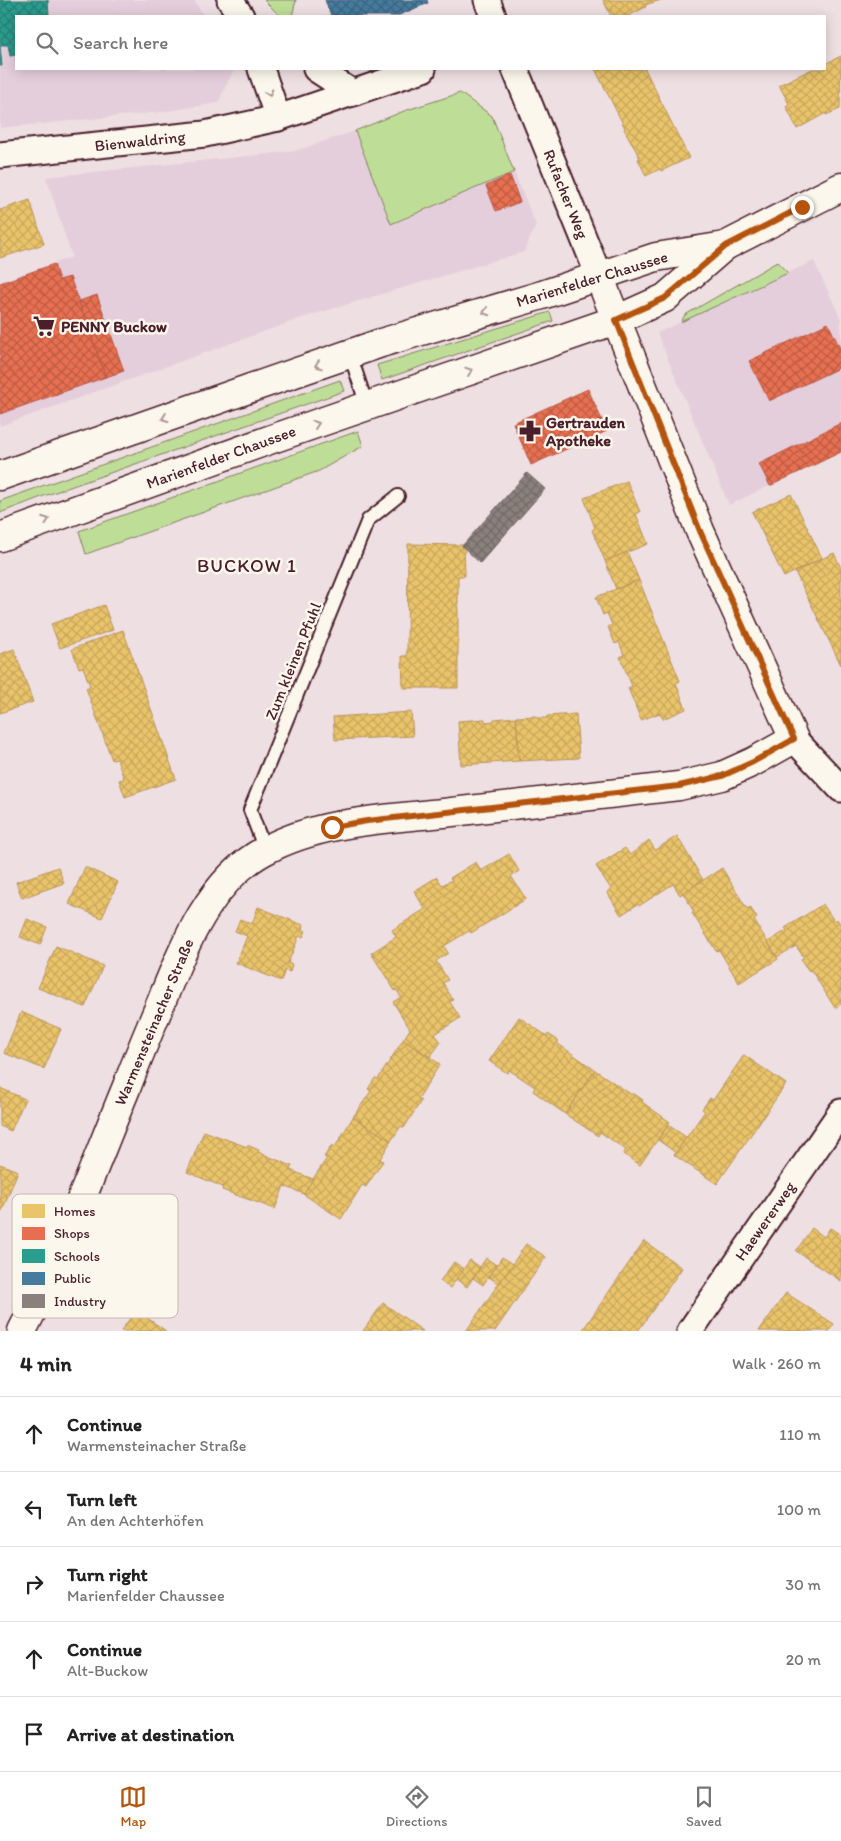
<!DOCTYPE html>
<meta charset="utf-8">
<style>
:root{--surface:#fff;--page:#f6f6f6;--text:#222;--muted:#767676;--line:#e0e0e0;--accent:#b45309}
body{margin:0;font-family:Itim,sans-serif;background:var(--page);color:var(--text)}
.stop{position:absolute;width:15px;height:15px;margin:-11px;border:4px solid #b45309;border-radius:50%;background:#fff}
.stop.end{background:#b45309;border-color:#fff;box-shadow:0 1px 5px #0008}
.list{margin:0;padding:0;list-style:none}
h2{display:flex;justify-content:space-between;align-items:center;height:65px;margin:0;padding:0 20px;font-size:21px}
h2 small{font-size:16px;font-weight:400;color:var(--muted)}
.list li{display:grid;grid-template-columns:32px 1fr auto;gap:15px;align-items:center;box-sizing:border-box;height:75px;padding:0 20px;border-top:1px solid var(--line)}
.list b{display:block;font-size:19px;white-space:nowrap}
.list p{margin:0;font-size:16px;white-space:nowrap;color:var(--muted)}
.list em{font-size:16px;font-style:normal;color:var(--muted)}
.icon{flex:none;width:28px;height:28px;fill:none;stroke:currentColor;stroke-width:2;stroke-linecap:round;stroke-linejoin:round}
.map{position:relative;flex:none;width:841px;height:1331px;overflow:hidden}
.search{position:absolute;background:var(--surface);box-shadow:0 2px 12px #0003;left:15px;right:15px;top:15px;height:55px;display:flex;align-items:center;gap:12px;box-sizing:border-box;padding:0 18px;border-radius:0px;color:var(--muted);font-size:19px}
.sheet{height:440px;background:var(--surface)}
nav{display:flex;justify-content:space-around;align-items:center;box-sizing:border-box;height:70px;border-top:1px solid var(--line);background:var(--surface);font-size:14px;color:var(--muted)}
nav a{display:grid;justify-items:center;gap:2px}
nav .on{color:var(--accent)}
.map>svg:first-child{display:block}
</style>
<div class="map">
<svg width="841" height="1331" viewBox="0 0 841 1331">
<defs>
<pattern id="homes-cross-hatch" width="8" height="8" patternUnits="userSpaceOnUse" patternTransform="scale(1.25)"><rect width="8" height="8" fill="#e9c46a"/><path d="M0 0l8 8M0 8l8-8" fill="none" stroke="#c9a85c"/></pattern>
<pattern id="shops-cross-hatch" width="8" height="8" patternUnits="userSpaceOnUse" patternTransform="scale(1.25)"><rect width="8" height="8" fill="#e76f51"/><path d="M0 0l8 8M0 8l8-8" fill="none" stroke="#bd5b43"/></pattern>
<pattern id="schools-cross-hatch" width="8" height="8" patternUnits="userSpaceOnUse" patternTransform="scale(1.25)"><rect width="8" height="8" fill="#2a9d8f"/><path d="M0 0l8 8M0 8l8-8" fill="none" stroke="#267f75"/></pattern>
<pattern id="public-cross-hatch" width="8" height="8" patternUnits="userSpaceOnUse" patternTransform="scale(1.25)"><rect width="8" height="8" fill="#457b9d"/><path d="M0 0l8 8M0 8l8-8" fill="none" stroke="#3c6480"/></pattern>
<pattern id="industry-cross-hatch" width="8" height="8" patternUnits="userSpaceOnUse" patternTransform="scale(1.25)"><rect width="8" height="8" fill="#8a817c"/><path d="M0 0l8 8M0 8l8-8" fill="none" stroke="#736966"/></pattern>
</defs>
<rect width="100%" height="100%" fill="#eedfe2"/>
<filter id="ink" filterUnits="userSpaceOnUse"><feTurbulence type="fractalNoise" baseFrequency=".02" numOctaves="2"/><feDisplacementMap in="SourceGraphic" scale="10" xChannelSelector="R" yChannelSelector="G"/><feConvolveMatrix kernelMatrix="1 2 1 2 8 2 1 2 1" color-interpolation-filters="sRGB"/></filter>
<g filter="url(#ink)">
<g fill="#e5cedb">
<polygon points="0,0 194,0 204,16 16,16 16,69 234,69 218,103 161,112 0,128"/>
<polygon points="355,131 391,224 514,172 536,225 524,252 305,317 0,426 0,282 72,257 46,177 295,151"/>
<polygon points="814,261 841,319 841,452 729,505 657,333"/>
</g>
<g fill="#bede97" stroke="#847e61">
<polygon points="264,0 296,0 292,16 280,16"/>
<polygon points="460,93 492,116 514,172 391,224 355,131 404,111"/>
<polygon points="777,262 788,273 681,322 685,315"/>
<polygon points="550,312 553,321 382,380 377,365"/>
<polygon points="340,380 344,391 44,496 0,513 0,501"/>
<polygon points="358,431 363,446 319,471 86,554 79,531"/>
</g>
<g fill="url(#homes-cross-hatch)" stroke="#b99257">
<polygon points="603,0 661,0 645,5 646,7 628,16 616,16 615,14 611,16"/>
<polygon points="841,56 840,109 826,115 826,113 797,129 786,106 789,104 779,85 812,69 825,69 825,64"/>
<polygon points="595,69 645,69 689,158 661,171 660,169 646,176 638,159 640,158 624,129 625,128"/>
<polygon points="30,200 44,244 0,258 0,210"/>
<polygon points="627,481 640,512 636,514 648,544 605,561 592,530 595,528 584,498"/>
<polygon points="791,494 822,558 784,577 752,512"/>
<polygon points="408,544 464,545 465,576 458,576 458,688 403,688 402,656 407,656"/>
<polygon points="627,552 639,580 616,589 605,561"/>
<polygon points="834,553 841,568 841,665 795,572"/>
<polygon points="639,580 680,681 676,683 686,709 663,719 660,713 641,720 628,688 632,686 620,657 624,655 619,642 615,644 608,627 612,625 607,613 603,615 596,597"/>
<polygon points="104,605 113,630 60,648 51,624"/>
<polygon points="123,630 176,779 125,797 119,780 124,779 117,759 112,760 86,688 90,686 83,667 79,668 72,649"/>
<polygon points="14,649 33,702 0,713 0,654"/>
<polygon points="411,712 413,736 335,740 333,717"/>
<polygon points="576,714 579,758 519,761 516,717 537,716 537,718 547,718 547,716"/>
<polygon points="516,717 519,761 461,765 458,721 485,719 485,722 494,721 494,719"/>
<polygon points="677,836 703,880 680,895 673,884 639,906 638,904 621,915 607,892 611,889 596,866 625,848 630,855 649,840 655,850"/>
<polygon points="509,854 519,871 511,876 526,899 471,933 469,931 444,946 448,953 436,961 448,980 443,983 453,1000 450,1002 460,1018 435,1034 441,1042 430,1057 403,1040 410,1029 393,1002 401,997 396,989 395,991 371,953 396,937 392,930 425,909 414,891 437,877 442,885 452,880 450,878 476,862 481,871"/>
<polygon points="58,867 64,883 22,898 16,882"/>
<polygon points="85,867 118,882 102,918 69,904"/>
<polygon points="722,868 747,909 750,907 757,918 754,920 778,959 739,983 719,950 716,951 692,913 694,912 683,893"/>
<polygon points="823,904 834,921 837,919 841,925 841,1004 835,1008 811,970 809,971 803,963 801,959 804,958 796,946 777,957 768,942 787,930 785,928"/>
<polygon points="258,907 303,925 302,929 306,931 303,937 299,936 288,963 292,965 290,972 285,970 281,981 236,963 247,936 235,931 240,919 252,924"/>
<polygon points="27,919 47,927 40,945 20,937"/>
<polygon points="56,946 103,966 85,1007 38,988"/>
<polygon points="21,1012 61,1029 44,1069 4,1053"/>
<polygon points="519,1017 547,1036 548,1034 559,1041 557,1043 595,1070 565,1114 533,1091 535,1087 509,1070 507,1073 489,1061"/>
<polygon points="403,1040 440,1064 418,1099 421,1101 404,1128 401,1126 391,1141 353,1117 371,1091 368,1089 375,1078 378,1079"/>
<polygon points="744,1055 786,1084 717,1184 674,1155 705,1111 702,1109 710,1098 713,1100"/>
<polygon points="595,1070 632,1095 633,1093 643,1100 642,1102 670,1122 640,1165 623,1154 626,1150 600,1132 598,1136 565,1114"/>
<polygon points="0,1088 25,1099 11,1131 0,1126"/>
<polygon points="353,1117 391,1141 380,1159 383,1161 366,1187 362,1185 341,1219 303,1194 327,1158 324,1157 332,1145 335,1147"/>
<polygon points="668,1125 686,1137 676,1153 658,1140"/>
<polygon points="204,1131 247,1147 247,1145 259,1150 258,1152 292,1166 290,1170 313,1179 304,1194 284,1186 275,1209 222,1190 223,1187 187,1172"/>
<polygon points="0,1164 18,1171 2,1211 0,1211"/>
<polygon points="812,1228 824,1237 830,1228 841,1235 841,1281 796,1251"/>
<polygon points="644,1241 682,1268 638,1331 582,1331"/>
<polygon points="526,1244 546,1257 495,1331 466,1331"/>
<polygon points="502,1257 513,1264 499,1284 489,1277"/>
<polygon points="486,1258 496,1265 483,1285 473,1278"/>
<polygon points="470,1260 480,1267 467,1287 456,1279"/>
<polygon points="454,1262 464,1269 450,1288 440,1281"/>
<polygon points="786,1293 834,1324 829,1331 759,1331"/>
<polygon points="383,1303 423,1331 363,1331"/>
<polygon points="136,1310 166,1331 121,1331"/>
</g>
<g fill="url(#shops-cross-hatch)" stroke="#b85746">
<polygon points="510,175 520,202 496,211 486,186"/>
<polygon points="54,264 59,280 70,277 106,377 0,414 0,283"/>
<polygon points="97,295 124,371 106,377 79,301"/>
<polygon points="828,323 841,350 841,367 769,401 749,361"/>
<polygon points="588,389 607,431 531,465 513,423"/>
<polygon points="841,423 841,452 770,486 759,464"/>
</g>
<polygon fill="url(#schools-cross-hatch)" stroke="#347771" points="0,0 48,0 49,16 16,16 16,55 10,56 8,45 0,45 2,66 0,66"/>
<polygon fill="url(#public-cross-hatch)" stroke="#465f7b" points="325,0 427,0 428,3 397,16 331,16"/>
<polygon fill="url(#industry-cross-hatch)" stroke="#776464" points="527,473 545,489 480,563 462,546"/>
<g fill="none" stroke-linecap="round" stroke-linejoin="round">
<g stroke="#4a1f2b" stroke-width="16">
<g id="service">
<polyline points="350,354 367,406"/>
<polyline points="265,850 250,810 368,520 398,496"/>
</g>
</g>
<g stroke="#4a1f2b" stroke-width="29">
<g id="minor">
<polyline points="230,0 241,16"/>
<polyline points="487,0 493,16"/>
<polyline points="261,69 278,118"/>
<polyline points="316,69 353,93"/>
<polyline points="515,69 599,276"/>
<polyline points="0,155 205,134 278,118 423,69"/>
<polyline points="794,739 841,789"/>
<polyline points="690,1331 841,1112"/>
</g>
</g>
<g stroke="#4a1f2b" stroke-width="31">
<path id="tertiary" d="M 22,1331 C 63,1252 93,1168 127,1086 C 138,1057 150,1029 162,1000 C 184,946 210,880 264,851 C 320,820 390,819 452,812 C 528,803 604,795 679,786 L 722,776 L 753,762 L 794,739 L 700,531 L 599,276"/>
</g>
<g stroke="#4a1f2b" stroke-width="31">
<g id="secondary">
<polyline points="0,476 251,388 381,343 542,295 656,257 725,246"/>
<polyline points="0,537 269,440 616,320 665,298 725,246 841,187"/>
</g>
</g>
<use href="#service" stroke="#fbf7ec" stroke-width="12"/>
<use href="#minor" stroke="#fbf7ec" stroke-width="25"/>
<use href="#tertiary" stroke="#fbf7ec" stroke-width="28"/>
<use href="#secondary" stroke="#fbf7ec" stroke-width="28"/>
</g>
<defs><path id="oneway-chevron" d="M-2-3.5L2.5 0L-2 3.5" fill="none" stroke-width="1.6" stroke-linecap="round" stroke-linejoin="round" transform="scale(1.25)"/></defs>
<g stroke="#ab9695">
<use href="#oneway-chevron" transform="translate(269 93) rotate(71)"/>
<use href="#oneway-chevron" transform="translate(486 312) rotate(163)"/>
<use href="#oneway-chevron" transform="translate(318 365) rotate(161)"/>
<use href="#oneway-chevron" transform="translate(469 371) rotate(-19)"/>
<use href="#oneway-chevron" transform="translate(165 418) rotate(160)"/>
<use href="#oneway-chevron" transform="translate(316 424) rotate(-19)"/>
<use href="#oneway-chevron" transform="translate(46 520) rotate(-20)"/>
</g>
</g>
<g fill="none" stroke-linecap="round" stroke-linejoin="round" filter="url(#ink)">
<polyline stroke="#b45309" stroke-width="6" points="332,827 367,821 679,786 722,776 753,762 794,739 700,531 616,320 665,298 726,246 802,207"/>
</g>
<defs>
<g id="supermarket-bare" transform="scale(1.725)"><path d="M-6-5.5h2.5l.6 2H6L4.5 2H-2.5L-4.4-4H-6ZM-1.5 3.2a1.3 1.3 0 1 0 .1 0ZM3 3.2a1.3 1.3 0 1 0 .1 0Z" fill="#4a1f2b" stroke="#fbf7ec" stroke-width="2.5" paint-order="stroke"/></g>
<g id="pharmacy-bare" transform="scale(1.725)"><path d="M-2-6h4v4h4v4h-4v4h-4v-4h-4v-4h4Z" fill="#4a1f2b" stroke="#fbf7ec" stroke-width="2.5" paint-order="stroke"/></g>
</defs>
<g fill-rule="evenodd">
<use href="#supermarket-bare" x="44" y="326"/>
<use href="#pharmacy-bare" x="530" y="431"/>
</g>
<g text-anchor="middle" dominant-baseline="central" stroke-width="5" stroke-linejoin="round" paint-order="stroke">
<g font-size="16" fill="#4a1f2b" stroke="#fbf7ec">
<text transform="translate(140 141) rotate(-6)">Bienwaldring</text>
<text transform="translate(566 194) rotate(68)">Rufacher Weg</text>
<text transform="translate(592 279) rotate(-17)">Marienfelder Chaussee</text>
<text transform="translate(221 457) rotate(-20)">Marienfelder Chaussee</text>
<text transform="translate(293 661) rotate(-68)">Zum kleinen Pfuhl</text>
<text transform="translate(154 1022) rotate(-67)">Warmensteinacher Straße</text>
<text transform="translate(765 1221) rotate(-55)">Haewererweg</text>
</g>
<g font-size="16" font-weight="bold" fill="#4a1f2b" stroke="#fbf7ec" text-anchor="start">
<text x="61" y="326">PENNY Buckow</text>
<text x="546" y="422">Gertrauden<tspan x="546" dy="18">Apotheke</tspan></text>
</g>
<g font-size="19" letter-spacing="1" fill="#4a1f2b" stroke="#fbf7ec">
<text x="247" y="565">BUCKOW 1</text>
</g>
</g>
<rect x="12" y="1194" width="166" height="124" rx="8" fill="#fbf7ec" stroke="#c6b6b2" stroke-width="1"/>
<rect x="22" y="1204" width="23" height="14" fill="#e9c46a"/>
<rect x="22" y="1227" width="23" height="13" fill="#e76f51"/>
<rect x="22" y="1249" width="23" height="14" fill="#2a9d8f"/>
<rect x="22" y="1272" width="23" height="13" fill="#457b9d"/>
<rect x="22" y="1294" width="23" height="14" fill="#8a817c"/>
<g font-size="14" fill="#4a1f2b">
<text x="54" y="1216">Homes</text>
<text x="54" y="1238">Shops</text>
<text x="54" y="1261">Schools</text>
<text x="54" y="1283">Public</text>
<text x="54" y="1306">Industry</text>
</g>
</svg>
<div class="stop" style="left:332px;top:827px"></div>
<div class="stop end" style="left:802px;top:207px"></div>
<div class="search"><svg class="icon" aria-label="search" viewBox="0 0 24 24"><circle cx="10" cy="10" r="6"/><path d="M15 15l6 6"/></svg>Search here</div>
</div>
<section class="sheet">
<h2>4 min<small>Walk · 260 m</small></h2>
<ul class="list">
<li><svg class="icon" aria-label="ahead" viewBox="0 0 24 24"><path d="M12 20V5M6 11l6-6 6 6"/></svg><div><b>Continue</b><p>Warmensteinacher Straße</p></div><em>110 m</em></li>
<li><svg class="icon" aria-label="left" viewBox="0 0 24 24"><path d="M17 20v-9H6M10 6l-5 5 5 5"/></svg><div><b>Turn left</b><p>An den Achterhöfen</p></div><em>100 m</em></li>
<li><svg class="icon" aria-label="right" viewBox="0 0 24 24"><path d="M7 20v-9h11M14 6l5 5-5 5"/></svg><div><b>Turn right</b><p>Marienfelder Chaussee</p></div><em>30 m</em></li>
<li><svg class="icon" aria-label="ahead" viewBox="0 0 24 24"><path d="M12 20V5M6 11l6-6 6 6"/></svg><div><b>Continue</b><p>Alt-Buckow</p></div><em>20 m</em></li>
<li><svg class="icon" aria-label="arrive" viewBox="0 0 24 24"><path d="M6 21V4h12l-3 4 3 4H6"/></svg><div><b>Arrive at destination</b></div></li>
</ul>
</section>
<nav>
<a class="on"><svg class="icon" aria-label="map" viewBox="0 0 24 24"><path d="M3 6l6-2 6 2 6-2v14l-6 2-6-2-6 2zM9 4v14M15 6v14"/></svg>Map</a>
<a><svg class="icon" aria-label="directions" viewBox="0 0 24 24"><path d="M12 3l9 9-9 9-9-9zM9 14v-3h6M13 9l2 2-2 2"/></svg>Directions</a>
<a><svg class="icon" aria-label="saved" viewBox="0 0 24 24"><path d="M7 4h10v16l-5-4-5 4z"/></svg>Saved</a>
</nav>
